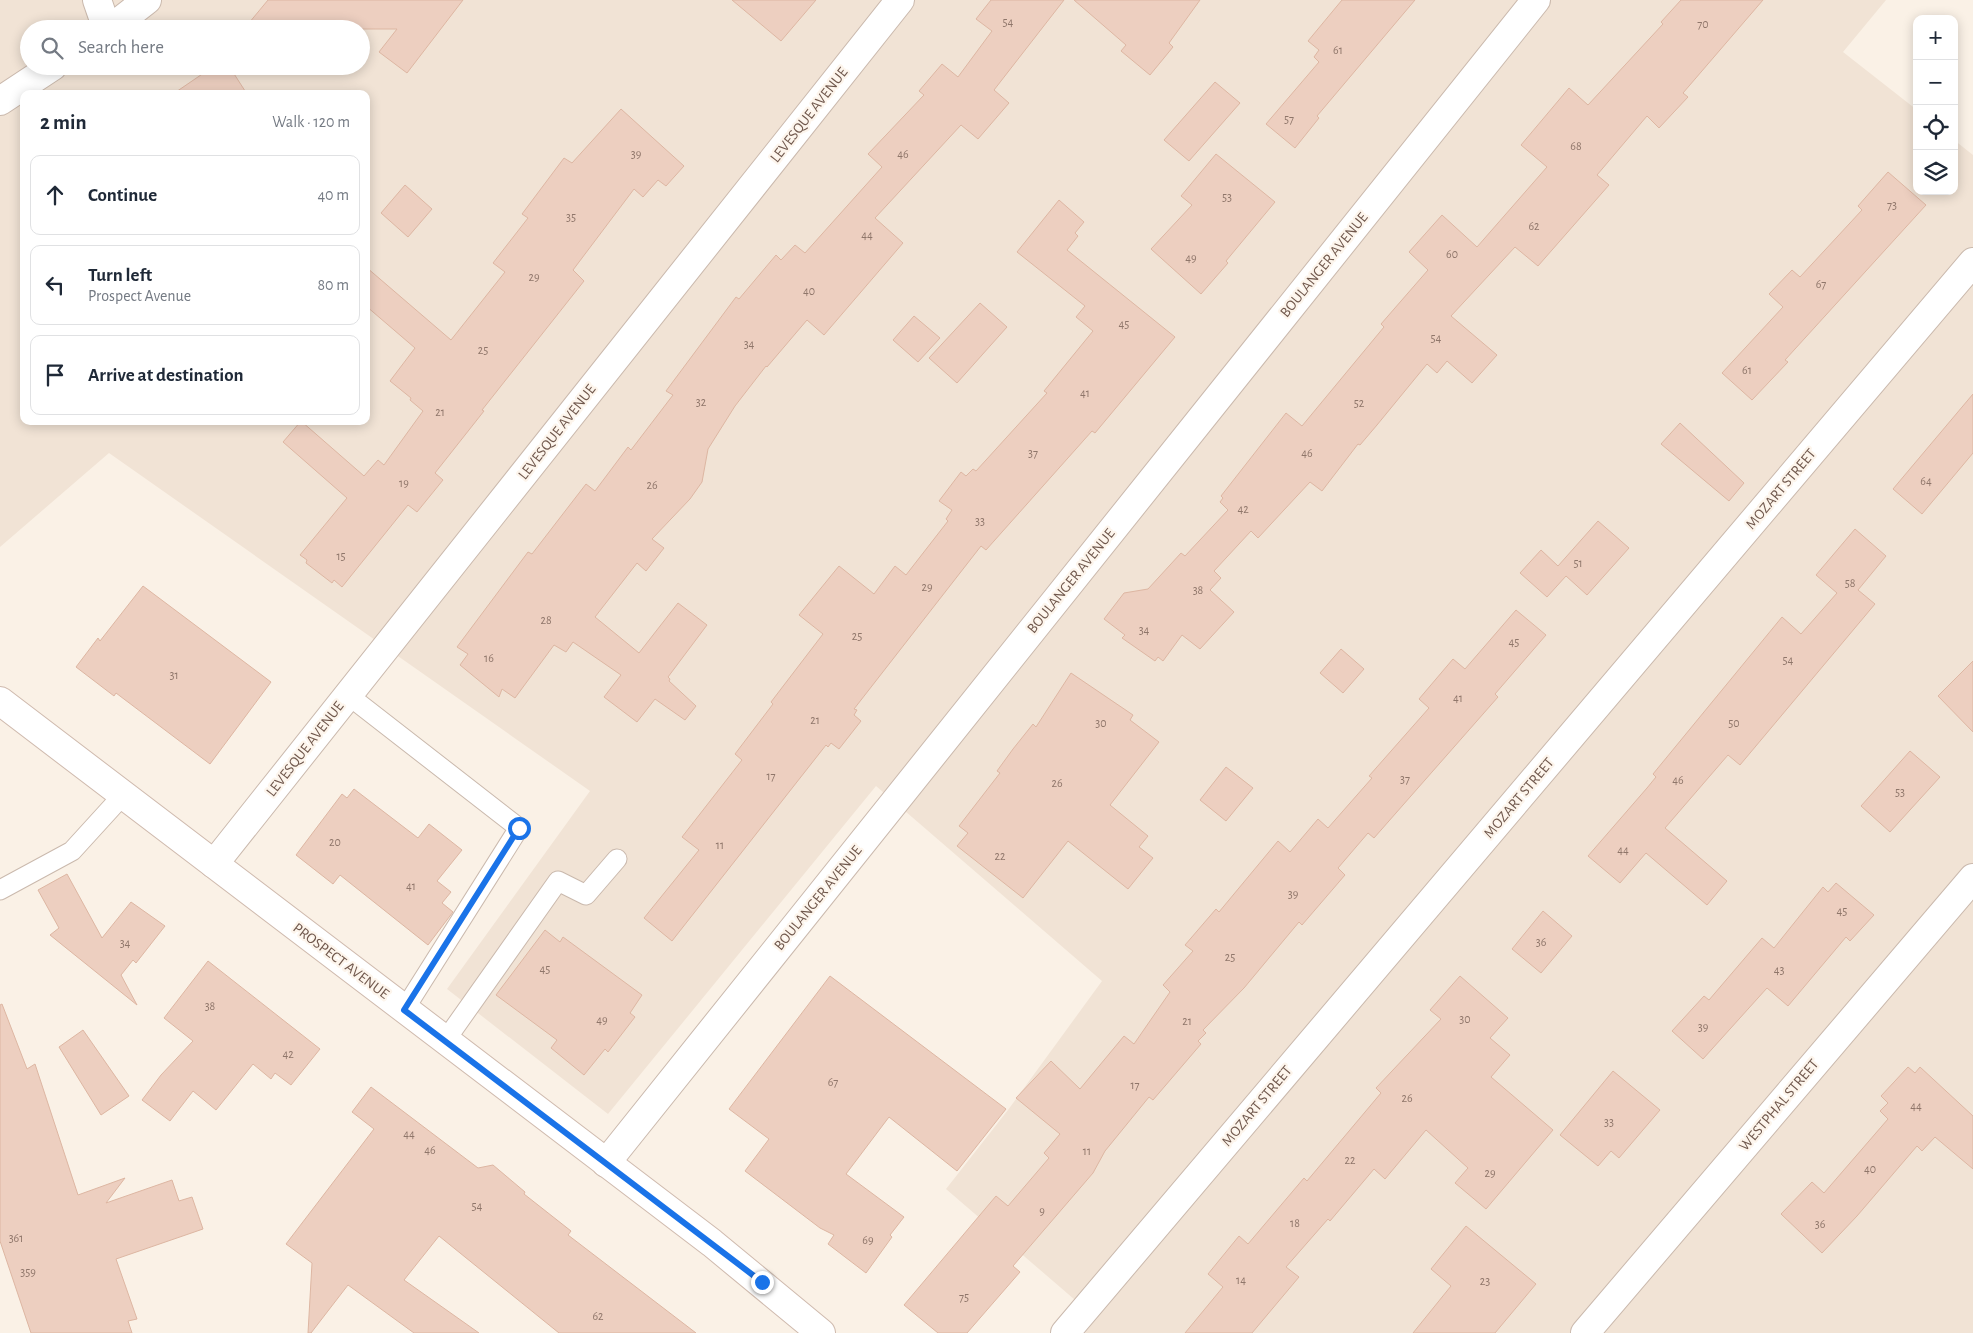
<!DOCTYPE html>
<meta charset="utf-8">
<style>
:root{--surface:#fff;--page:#f6f6f7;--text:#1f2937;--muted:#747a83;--line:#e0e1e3}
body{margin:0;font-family:"Alegreya Sans",sans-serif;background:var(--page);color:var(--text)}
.controls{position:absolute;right:15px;top:15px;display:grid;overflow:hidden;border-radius:10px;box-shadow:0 2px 12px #0003}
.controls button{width:45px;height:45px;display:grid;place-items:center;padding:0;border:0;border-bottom:1px solid var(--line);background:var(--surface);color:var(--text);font:25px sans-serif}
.stop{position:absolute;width:15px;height:15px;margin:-11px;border:4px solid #1a73e8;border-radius:50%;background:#fff}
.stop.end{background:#1a73e8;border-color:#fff;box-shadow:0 1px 5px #0008}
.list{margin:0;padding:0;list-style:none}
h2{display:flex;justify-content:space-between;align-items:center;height:65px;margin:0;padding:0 20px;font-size:21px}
h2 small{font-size:16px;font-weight:400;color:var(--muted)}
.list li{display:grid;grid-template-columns:32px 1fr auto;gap:15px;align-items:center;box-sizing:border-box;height:80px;margin:0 10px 10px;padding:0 10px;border:1px solid var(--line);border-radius:10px}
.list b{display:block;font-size:19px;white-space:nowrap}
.list p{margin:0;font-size:16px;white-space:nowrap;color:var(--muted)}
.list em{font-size:16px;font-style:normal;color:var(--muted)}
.icon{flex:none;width:28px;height:28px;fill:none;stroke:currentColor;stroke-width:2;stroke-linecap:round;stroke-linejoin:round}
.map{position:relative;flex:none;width:1973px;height:1333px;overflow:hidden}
.search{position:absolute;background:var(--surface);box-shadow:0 2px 12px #0003;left:20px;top:20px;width:350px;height:55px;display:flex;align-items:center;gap:12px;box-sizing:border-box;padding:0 18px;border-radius:28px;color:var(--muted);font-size:19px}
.panel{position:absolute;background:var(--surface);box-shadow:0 2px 12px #0003;left:20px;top:90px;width:350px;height:335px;border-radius:10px}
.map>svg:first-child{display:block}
</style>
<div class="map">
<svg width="1973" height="1333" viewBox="0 0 1973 1333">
<rect width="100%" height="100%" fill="#faf1e6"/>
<path fill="#f1e3d5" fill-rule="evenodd" d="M 0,0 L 1886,0 L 1843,52 L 1917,110 L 1917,191 L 1954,191 L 1954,140 L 1973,155 L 1973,1333 L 1085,1333 L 1096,1318 L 946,1189 L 1008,1110 L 1102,981 L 876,786 L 608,1114 L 447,989 L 590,791 L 109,453 L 0,547 ZM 29,29 L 361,29 L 361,66 L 29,66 ZM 24,94 L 366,94 L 366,421 L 24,421 Z"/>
<g fill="#edcfc0" stroke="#ddb6a2">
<polygon points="268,0 463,0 407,73 379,52 397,29 244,29"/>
<polygon points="732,0 816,0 781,41"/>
<polygon points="991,0 1064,0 994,90 1009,103 978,139 961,125 875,218 903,243 824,335 807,320 767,367 766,366 735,406 708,449 702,482 690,499 652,539 664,548 646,571 637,563 595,617 639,653 678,603 707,625 668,677 670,679 669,681 696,706 685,720 655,699 637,722 604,697 621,675 573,642 566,652 554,645 515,698 502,689 499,697 460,665 468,654 457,647 528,552 532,554 586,484 595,491 628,447 631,450 673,395 666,391 736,297 739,299 776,255 781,260 795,245 805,253 882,167 868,154 924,95 919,91 942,64 958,77 992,31 976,19"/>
<polygon points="1074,0 1200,0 1169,43 1173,47 1150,75 1121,51 1126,45"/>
<polygon points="1342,0 1415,0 1317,116 1319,118 1295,148 1266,124 1319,62 1314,57 1319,50 1308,41"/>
<polygon points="1681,0 1763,0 1683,93 1688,97 1659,128 1647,116 1597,175 1609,185 1538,266 1515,247 1451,316 1497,355 1472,383 1447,361 1437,373 1427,364 1377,425 1360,445 1358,444 1322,491 1310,482 1258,538 1251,531 1214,571 1221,578 1210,590 1234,612 1200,649 1182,635 1163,661 1158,657 1155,661 1122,638 1125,635 1104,619 1124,593 1148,589 1181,553 1185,556 1228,510 1220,502 1223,498 1221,496 1286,413 1302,426 1384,327 1381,324 1428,270 1409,252 1442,215 1477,247 1547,167 1521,145 1569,88 1588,105 1663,24 1661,22"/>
<polygon points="214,66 229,66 247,94 173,94"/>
<polygon points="1215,82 1240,103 1189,161 1164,140"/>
<polygon points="621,109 684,166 666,186 658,180 643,197 634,189 573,270 584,281 482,410 484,411 435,473 443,480 417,512 408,505 342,587 334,580 332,583 306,563 307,560 300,555 347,498 283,442 301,421 364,476 378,460 384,465 423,411 410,400 411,398 390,381 415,348 366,306 366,267 451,340 505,272 493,263 528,218 522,214 564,158 572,163"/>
<polygon points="1216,154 1275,202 1226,261 1228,263 1201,294 1151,249 1192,205 1181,196"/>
<polygon points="1888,172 1926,205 1785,360 1788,362 1752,400 1722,373 1783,307 1769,294 1792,270 1800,277 1862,210 1858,206"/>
<polygon points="405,185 432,209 408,237 381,213"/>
<polygon points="1059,200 1084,222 1075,233 1078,236 1067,250 1175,337 1095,433 1092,431 986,550 981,546 854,709 857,710 854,715 861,721 839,749 831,743 828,747 826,745 672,941 644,918 699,850 682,837 742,760 735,754 773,704 771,702 823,634 799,615 839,566 874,594 895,566 906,575 948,521 946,519 952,510 939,501 961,472 966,476 973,469 976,471 1047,393 1044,391 1093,331 1076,317 1085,306 1017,252"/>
<polygon points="980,303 1007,327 957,383 929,358"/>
<polygon points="914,316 940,338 918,362 893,340"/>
<polygon points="1973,394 1973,453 1922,514 1893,489"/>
<polygon points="1680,423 1744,483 1729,501 1661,444"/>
<polygon points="1598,521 1629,548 1587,595 1566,576 1547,597 1520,573 1541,550 1558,566"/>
<polygon points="1855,529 1886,556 1858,590 1875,604 1740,765 1728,755 1665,828 1727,881 1707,905 1646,853 1620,883 1588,856 1647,788 1656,777 1653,774 1782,617 1801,634 1837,593 1816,575"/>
<polygon points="143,586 271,682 210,764 116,693 114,696 76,667 98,638 100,641"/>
<polygon points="1516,610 1546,635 1495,694 1498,697 1374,838 1368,833 1338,868 1345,875 1302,925 1299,922 1244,988 1203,1030 1206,1033 1198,1041 1201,1044 1153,1100 1149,1097 1105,1151 1093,1173 1013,1266 1020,1272 967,1333 938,1333 904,1305 996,1196 1008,1206 1049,1158 1044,1153 1060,1134 1016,1098 1051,1061 1080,1089 1124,1036 1134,1044 1170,992 1163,985 1193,951 1185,945 1216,909 1219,912 1278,841 1290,852 1318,819 1328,828 1372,778 1369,776 1429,708 1419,699 1453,659 1465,669"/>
<polygon points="1341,649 1364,669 1343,693 1320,673"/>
<polygon points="1973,661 1973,732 1938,696"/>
<polygon points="1071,673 1133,715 1130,720 1159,742 1110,805 1148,836 1139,847 1153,858 1128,889 1068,841 1023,898 957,846 968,833 959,826 1000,773 997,771 1013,749 1033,724 1036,727"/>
<polygon points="1910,751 1940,777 1890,832 1861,806"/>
<polygon points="1226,767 1253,788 1226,821 1200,800"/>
<polygon points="354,789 418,838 429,824 462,850 437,881 451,892 442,903 453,912 428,945 340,875 333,884 296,855 342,794 347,798"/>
<polygon points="67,874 102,938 131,902 165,926 136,963 133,960 121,975 137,1005 50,935 59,928 38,890"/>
<polygon points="1836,883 1874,915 1850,941 1846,937 1788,1006 1767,988 1703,1059 1672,1031 1704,996 1709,1000 1762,938 1774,948 1823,887 1828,892"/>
<polygon points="1543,911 1572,936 1541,973 1512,949"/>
<polygon points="545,930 560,942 563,937 642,995 630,1013 635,1017 608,1052 605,1049 584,1075 551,1048 557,1040 496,995"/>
<polygon points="208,961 320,1049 291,1085 275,1073 271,1079 253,1064 216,1110 193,1091 170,1121 142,1100 161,1075 193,1041 164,1018"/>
<polygon points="830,976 1006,1109 957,1171 889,1117 846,1174 904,1217 890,1235 892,1237 866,1273 828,1244 834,1235 820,1228 745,1171 769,1139 729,1109"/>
<polygon points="1460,976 1508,1018 1490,1038 1510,1055 1491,1077 1553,1130 1486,1209 1455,1183 1468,1168 1426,1130 1385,1179 1374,1169 1330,1221 1328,1219 1286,1267 1299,1277 1252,1333 1185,1333 1223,1287 1208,1274 1239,1236 1248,1244 1304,1178 1307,1181 1381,1093 1376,1088 1441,1019 1430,1010"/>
<polygon points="2,1004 27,1069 35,1064 78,1195 125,1178 106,1203 172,1180 179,1201 192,1197 203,1229 116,1259 137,1319 128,1321 132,1333 31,1333 0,1241 0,1005"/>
<polygon points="83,1030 129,1096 101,1115 59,1047"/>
<polygon points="1908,1067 1915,1073 1920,1067 1973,1116 1973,1169 1935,1137 1922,1151 1917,1146 1857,1216 1822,1253 1781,1214 1812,1182 1824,1193 1888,1119 1880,1111 1888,1103 1881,1096"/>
<polygon points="1613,1071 1660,1110 1619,1158 1611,1151 1598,1166 1560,1135"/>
<polygon points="371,1087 478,1168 493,1165 525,1192 524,1194 571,1231 568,1235 696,1333 559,1333 439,1236 404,1280 479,1333 414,1333 348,1285 311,1333 308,1333 312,1263 286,1244 374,1129 352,1112"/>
<polygon points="1466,1226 1536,1284 1495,1333 1413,1333 1451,1286 1431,1269"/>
</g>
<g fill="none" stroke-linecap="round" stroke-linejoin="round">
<g stroke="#cab9ad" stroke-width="21">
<g id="service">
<polyline points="348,695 519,828 404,1010"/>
<polyline points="0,890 72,851 123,795"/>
<polyline points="445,1041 558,881 586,895 617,859"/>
</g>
</g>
<g stroke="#cab9ad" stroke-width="30">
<g id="minor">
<polyline points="97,0 107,29"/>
<polyline points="110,29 147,0"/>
<polyline points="0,101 53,66"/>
<polyline points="214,864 900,0"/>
<polyline points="606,1163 1536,0"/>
<polyline points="1065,1333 1973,262"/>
<polyline points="1585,1333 1973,878"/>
</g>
</g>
<g stroke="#cfbaae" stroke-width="30">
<polyline id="secondary" points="0,701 712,1243 821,1333"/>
</g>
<use href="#service" stroke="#fff" stroke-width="19"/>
<use href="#minor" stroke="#fff" stroke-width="28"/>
<use href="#secondary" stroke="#fff" stroke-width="28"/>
</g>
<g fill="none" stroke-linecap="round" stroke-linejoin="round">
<polyline stroke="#1a73e8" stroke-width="6" points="519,828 404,1010 762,1282"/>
</g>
<g text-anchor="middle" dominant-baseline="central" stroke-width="4.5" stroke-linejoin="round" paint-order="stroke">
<g font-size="12" fill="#8f766a">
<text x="1008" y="22">54</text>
<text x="1703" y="24">70</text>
<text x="1338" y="50">61</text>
<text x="1289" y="119">57</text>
<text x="1576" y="146">68</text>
<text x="636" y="154">39</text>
<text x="903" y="154">46</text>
<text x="1227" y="197">53</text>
<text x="1892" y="205">73</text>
<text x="571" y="217">35</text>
<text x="1534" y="226">62</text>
<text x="867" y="235">44</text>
<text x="1452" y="254">60</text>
<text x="1191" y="258">49</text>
<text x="534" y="277">29</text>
<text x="1821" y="284">67</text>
<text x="809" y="291">40</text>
<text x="1124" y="324">45</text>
<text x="1436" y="338">54</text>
<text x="749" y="344">34</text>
<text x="483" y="350">25</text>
<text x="1747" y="370">61</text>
<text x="1085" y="393">41</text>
<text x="701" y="402">32</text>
<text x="1359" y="403">52</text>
<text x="440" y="412">21</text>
<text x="1033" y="453">37</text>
<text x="1307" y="453">46</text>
<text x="1926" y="481">64</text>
<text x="404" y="483">19</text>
<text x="652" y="485">26</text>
<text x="1243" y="509">42</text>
<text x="980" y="521">33</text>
<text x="341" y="556">15</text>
<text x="1578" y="563">51</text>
<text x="1850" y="583">58</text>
<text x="927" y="587">29</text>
<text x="1198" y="590">38</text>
<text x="546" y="620">28</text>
<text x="1144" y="630">34</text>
<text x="857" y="636">25</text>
<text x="1514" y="642">45</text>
<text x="489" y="658">16</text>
<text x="1788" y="660">54</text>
<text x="174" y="675">31</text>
<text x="1458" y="698">41</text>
<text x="815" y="720">21</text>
<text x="1101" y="723">30</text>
<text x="1734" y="723">50</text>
<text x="771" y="776">17</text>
<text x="1405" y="779">37</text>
<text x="1678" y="780">46</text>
<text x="1057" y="783">26</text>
<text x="1900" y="792">53</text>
<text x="335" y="842">20</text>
<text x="720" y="845">11</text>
<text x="1623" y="850">44</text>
<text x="1000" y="856">22</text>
<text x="411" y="886">41</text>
<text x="1293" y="894">39</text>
<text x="1842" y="911">45</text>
<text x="1541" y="942">36</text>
<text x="125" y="943">34</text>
<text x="1230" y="957">25</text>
<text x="545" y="969">45</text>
<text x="1779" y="970">43</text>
<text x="210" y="1006">38</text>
<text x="1465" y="1019">30</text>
<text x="602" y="1020">49</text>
<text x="1187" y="1021">21</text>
<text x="1703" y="1027">39</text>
<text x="288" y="1054">42</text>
<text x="833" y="1082">67</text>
<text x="1135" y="1085">17</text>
<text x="1407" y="1098">26</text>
<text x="1916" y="1106">44</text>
<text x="1609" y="1122">33</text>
<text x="409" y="1134">44</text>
<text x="430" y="1150">46</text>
<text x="1087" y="1151">11</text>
<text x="1350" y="1160">22</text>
<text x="1870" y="1169">40</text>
<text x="1490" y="1173">29</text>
<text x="477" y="1206">54</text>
<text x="1042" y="1211">9</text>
<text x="1295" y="1223">18</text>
<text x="1820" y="1224">36</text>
<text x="16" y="1238">361</text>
<text x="868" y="1240">69</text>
<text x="28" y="1272">359</text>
<text x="1241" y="1280">14</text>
<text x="1485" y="1281">23</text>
<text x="964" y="1297">75</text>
<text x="598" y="1316">62</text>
</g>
<g font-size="15" fill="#70584d" stroke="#fdf5ec">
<text transform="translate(809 115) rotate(-52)">LEVESQUE AVENUE</text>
<text transform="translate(1324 265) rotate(-51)">BOULANGER AVENUE</text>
<text transform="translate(557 432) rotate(-52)">LEVESQUE AVENUE</text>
<text transform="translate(1781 489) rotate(-50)">MOZART STREET</text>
<text transform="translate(1071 581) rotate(-51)">BOULANGER AVENUE</text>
<text transform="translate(305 749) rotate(-52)">LEVESQUE AVENUE</text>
<text transform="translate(1519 798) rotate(-50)">MOZART STREET</text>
<text transform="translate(818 898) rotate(-51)">BOULANGER AVENUE</text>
<text transform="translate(341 961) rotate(37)">PROSPECT AVENUE</text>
<text transform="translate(1779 1105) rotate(-50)">WESTPHAL STREET</text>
<text transform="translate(1257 1106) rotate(-50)">MOZART STREET</text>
</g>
</g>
</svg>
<div class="controls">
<button>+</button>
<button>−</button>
<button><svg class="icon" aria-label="locate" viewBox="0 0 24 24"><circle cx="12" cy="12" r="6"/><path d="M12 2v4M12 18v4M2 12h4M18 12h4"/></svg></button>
<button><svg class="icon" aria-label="layers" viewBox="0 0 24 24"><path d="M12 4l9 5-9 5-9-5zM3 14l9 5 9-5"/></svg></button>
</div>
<div class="stop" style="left:519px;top:828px"></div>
<div class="stop end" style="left:762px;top:1282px"></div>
<div class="search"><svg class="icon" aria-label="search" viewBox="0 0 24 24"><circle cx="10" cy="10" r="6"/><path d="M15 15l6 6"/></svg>Search here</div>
<section class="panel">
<h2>2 min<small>Walk · 120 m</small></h2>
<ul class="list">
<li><svg class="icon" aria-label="ahead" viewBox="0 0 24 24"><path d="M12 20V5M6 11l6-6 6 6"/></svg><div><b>Continue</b></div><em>40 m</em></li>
<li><svg class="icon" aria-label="left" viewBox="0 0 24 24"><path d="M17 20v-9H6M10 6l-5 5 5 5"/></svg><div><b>Turn left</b><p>Prospect Avenue</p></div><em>80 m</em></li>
<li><svg class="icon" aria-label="arrive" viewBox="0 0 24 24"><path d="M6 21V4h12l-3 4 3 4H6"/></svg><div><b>Arrive at destination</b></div></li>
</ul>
</section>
</div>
